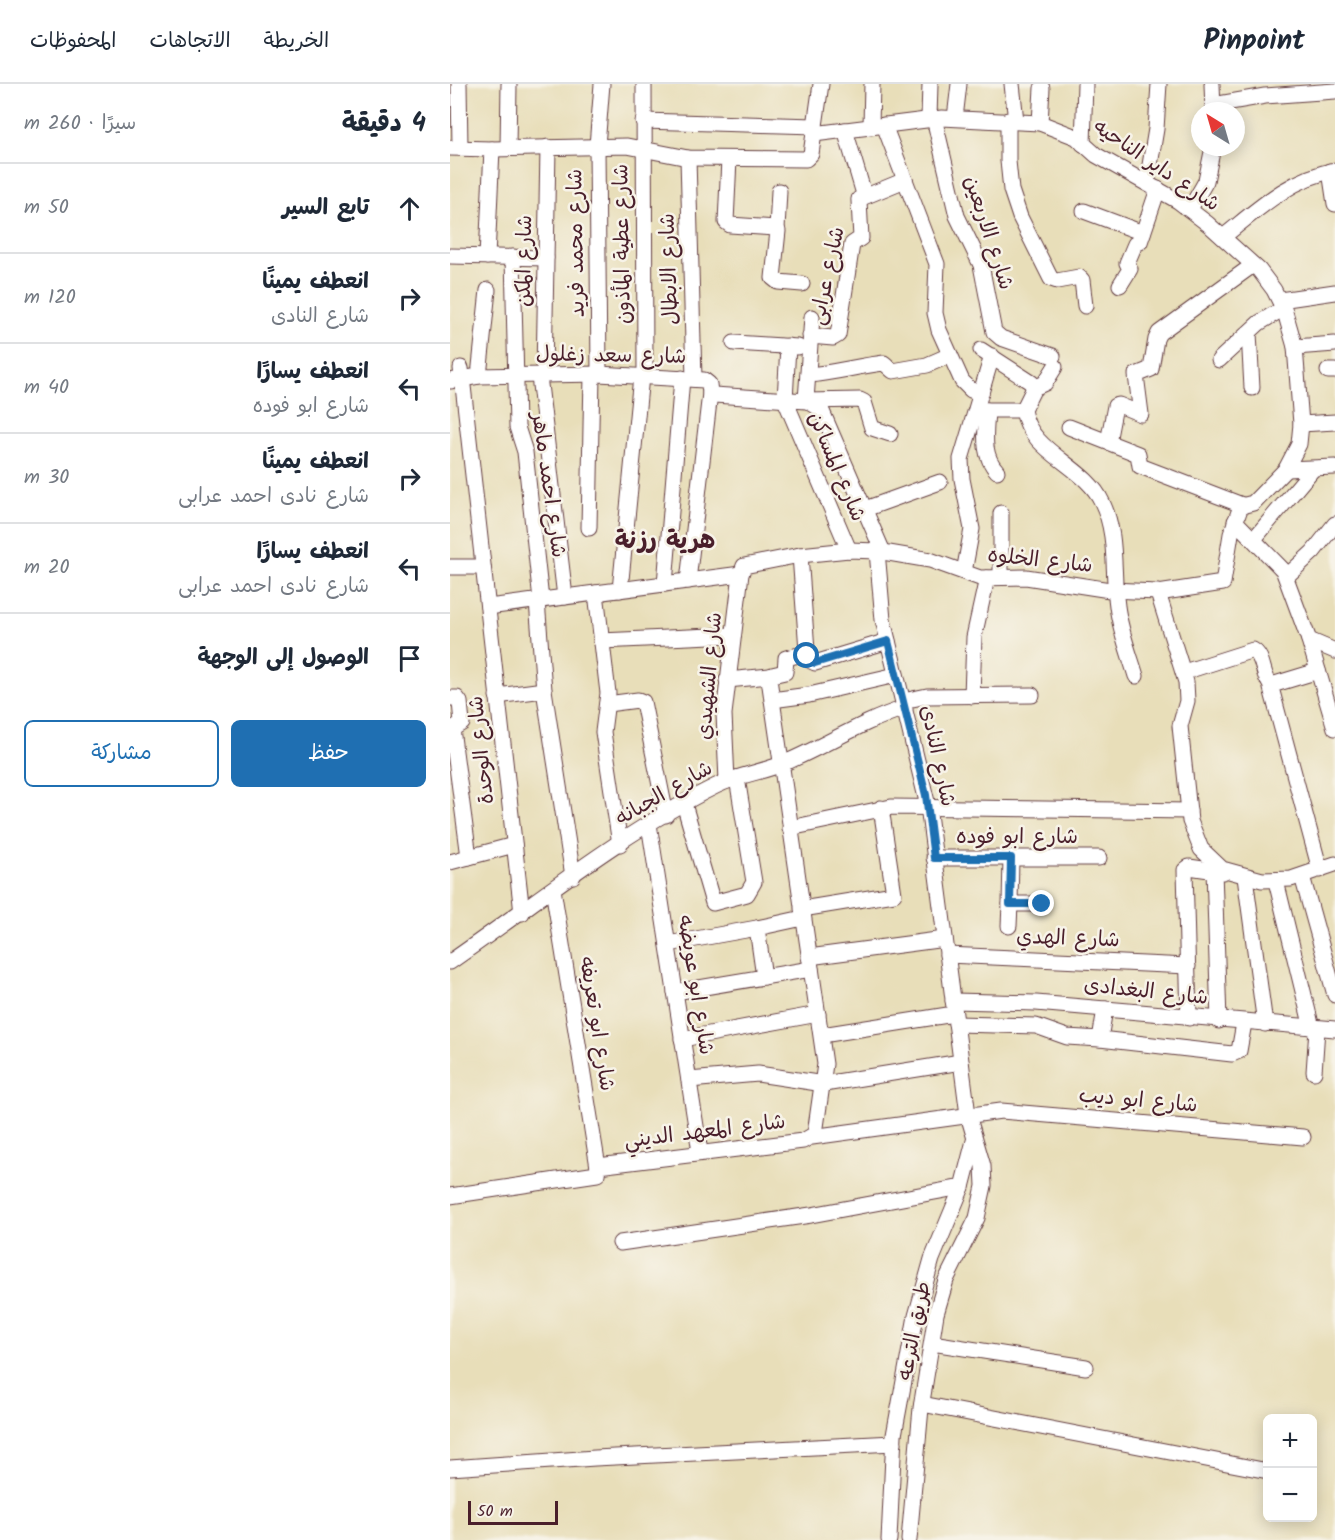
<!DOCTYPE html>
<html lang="ar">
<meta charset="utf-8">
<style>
:root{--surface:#fff;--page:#f2f2f3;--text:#1f2937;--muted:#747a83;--line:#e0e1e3;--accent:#1f6fb2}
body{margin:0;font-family:Kalam,"Playpen Sans Arabic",sans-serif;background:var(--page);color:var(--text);direction:rtl}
.controls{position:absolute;right:18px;bottom:18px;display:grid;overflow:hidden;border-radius:9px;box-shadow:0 3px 15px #0003}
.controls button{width:54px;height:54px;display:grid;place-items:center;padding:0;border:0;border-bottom:2px solid var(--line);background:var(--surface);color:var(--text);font:30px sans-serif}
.compass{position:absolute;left:741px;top:18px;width:54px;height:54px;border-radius:50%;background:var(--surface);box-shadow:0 3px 15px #0003;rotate:323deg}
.scale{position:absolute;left:18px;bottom:15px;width:90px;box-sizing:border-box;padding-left:6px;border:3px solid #4a1f2b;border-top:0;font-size:16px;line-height:21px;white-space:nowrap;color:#4a1f2b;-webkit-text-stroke:4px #f7f3e8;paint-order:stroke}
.stop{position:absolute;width:18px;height:18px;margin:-14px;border:4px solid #1f6fb2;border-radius:50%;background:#fff}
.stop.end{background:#1f6fb2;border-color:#fff;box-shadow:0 2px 6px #0008}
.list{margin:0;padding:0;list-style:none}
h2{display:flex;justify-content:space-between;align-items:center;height:78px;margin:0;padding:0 24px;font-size:26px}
h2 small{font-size:20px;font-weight:400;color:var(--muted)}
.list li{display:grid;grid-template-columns:39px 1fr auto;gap:18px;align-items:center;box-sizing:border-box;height:90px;padding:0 24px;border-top:2px solid var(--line)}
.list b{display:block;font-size:22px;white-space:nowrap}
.list p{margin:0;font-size:20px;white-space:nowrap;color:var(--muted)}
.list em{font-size:20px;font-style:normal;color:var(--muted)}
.actions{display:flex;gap:12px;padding:18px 24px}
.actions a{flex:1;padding:14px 0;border:2px solid var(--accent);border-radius:9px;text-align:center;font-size:21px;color:var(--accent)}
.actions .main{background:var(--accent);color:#fff}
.icon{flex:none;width:33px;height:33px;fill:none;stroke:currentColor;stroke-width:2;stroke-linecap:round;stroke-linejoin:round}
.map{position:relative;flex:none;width:885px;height:1456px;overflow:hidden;direction:ltr}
header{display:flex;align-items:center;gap:36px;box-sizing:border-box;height:84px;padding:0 30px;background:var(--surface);border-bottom:2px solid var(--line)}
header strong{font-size:28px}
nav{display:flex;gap:33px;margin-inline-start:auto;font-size:21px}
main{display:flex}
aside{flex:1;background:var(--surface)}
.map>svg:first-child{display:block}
</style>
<header>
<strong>Pinpoint</strong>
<nav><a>الخريطة</a><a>الاتجاهات</a><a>المحفوظات</a></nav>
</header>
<main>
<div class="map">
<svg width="885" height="1456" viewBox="0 0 885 1456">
<rect width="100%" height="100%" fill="#f7f3e8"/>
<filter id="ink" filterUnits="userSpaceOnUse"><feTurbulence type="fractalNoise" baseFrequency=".0167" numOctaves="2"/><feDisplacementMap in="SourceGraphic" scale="12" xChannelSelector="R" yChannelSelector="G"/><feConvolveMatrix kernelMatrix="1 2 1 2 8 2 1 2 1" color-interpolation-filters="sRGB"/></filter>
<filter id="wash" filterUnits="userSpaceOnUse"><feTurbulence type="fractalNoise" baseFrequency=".008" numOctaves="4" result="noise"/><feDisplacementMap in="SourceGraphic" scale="24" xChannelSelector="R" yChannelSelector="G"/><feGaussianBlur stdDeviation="1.35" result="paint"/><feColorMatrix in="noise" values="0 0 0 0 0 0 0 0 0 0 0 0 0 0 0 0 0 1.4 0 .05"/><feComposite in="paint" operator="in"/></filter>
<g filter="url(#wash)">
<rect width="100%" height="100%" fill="#e8deb9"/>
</g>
<g filter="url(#ink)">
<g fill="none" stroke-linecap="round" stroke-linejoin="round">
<g stroke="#623c40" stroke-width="17">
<g id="minor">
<polyline points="9,0 10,64"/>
<polyline points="194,0 195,292"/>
<polyline points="562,0 566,37"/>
<polyline points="762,0 763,27"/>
<polyline points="763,21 815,12 885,7"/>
<polyline points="479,34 480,0"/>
<polyline points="484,34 507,132 531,181 544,248 551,254 603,272"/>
<polyline points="505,34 509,0"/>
<polyline points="558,36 558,77 561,106 570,133 601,195 607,197 629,193 632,196 635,222"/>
<polyline points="193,37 365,42"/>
<polyline points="590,39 592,4"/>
<polyline points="434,41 487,180 485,229 489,246 512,297 521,306 531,309"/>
<polyline points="421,42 422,0"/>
<polyline points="364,50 492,34 590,39 626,53 646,71 728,117 758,140 809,186 824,206 835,228 845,263 851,340 849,360 836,385 803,419 791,422 781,450 773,499 708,509 736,598 737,617 730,642 740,737 751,765 772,785 812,796 841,795 885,780"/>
<polyline points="633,60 635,0"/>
<polyline points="0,64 42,65 177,62 238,74 356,75 361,70 371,0"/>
<polyline points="58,64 59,0"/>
<polyline points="238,74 244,295"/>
<polyline points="279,75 276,138 280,141 326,144 328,147 323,194 328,198 352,200"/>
<polyline points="880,87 885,120"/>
<polyline points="697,99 706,45 709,0"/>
<polyline points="409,115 455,96"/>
<polyline points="740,125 756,97 763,63"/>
<polyline points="634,127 693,149"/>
<polyline points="327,145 329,107"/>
<path d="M 773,153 C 808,125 839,95 885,86"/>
<polyline points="0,172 96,174"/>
<polyline points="37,173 42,65"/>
<polyline points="63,173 67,343 75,368 91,516"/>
<polyline points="670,201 680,185 677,179 685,160 690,158 708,105"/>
<polyline points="830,216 885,208"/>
<polyline points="362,233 356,316 371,325 433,468"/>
<polyline points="799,249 802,304"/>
<polyline points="360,252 383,254 388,251 402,160 411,154 409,117 414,110 395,46"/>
<polyline points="284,259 348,263"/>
<polyline points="338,262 335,316 399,466"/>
<polyline points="845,263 885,260"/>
<path d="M 531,266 L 582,299 L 583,306 L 573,326 C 580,369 635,381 652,418 C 668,451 662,487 667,522 C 670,546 679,569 686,592"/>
<polyline points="769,276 809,239 834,224"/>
<polyline points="11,284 72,829"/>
<polyline points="878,287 885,287"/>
<polyline points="149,290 147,62 152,0"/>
<polyline points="94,291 98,63"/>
<path d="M 358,291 C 384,289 408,282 434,279 L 443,287 L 477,281 L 500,271"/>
<polyline points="29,292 38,206"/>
<polyline points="89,292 115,513"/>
<polyline points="0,297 29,292 149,290 254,296 259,300 260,309 264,311 357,317 410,316 414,318 422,344 440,350"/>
<polyline points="584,304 595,299 605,283"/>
<polyline points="528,326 573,326"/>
<path d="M 537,326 C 536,348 531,370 547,387"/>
<polyline points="851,340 885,338"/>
<polyline points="619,343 688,370 690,382 792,421"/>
<polyline points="658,358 665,322 669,321 691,330 686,291 701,285 706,255 709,249 803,181"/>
<polyline points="836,385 885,383"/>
<polyline points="415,425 490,398"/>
<polyline points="785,437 833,486 859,556 885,567"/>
<polyline points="139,444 142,291"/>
<polyline points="804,455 863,385"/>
<polyline points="427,467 433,536 478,722 518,1031 533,1082 534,1102 527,1134 496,1196 486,1230 471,1324 459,1456"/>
<polyline points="0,483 33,483"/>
<polyline points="514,488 522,445 512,395 511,375 542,272"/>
<polyline points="837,492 863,468 885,440"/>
<polyline points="551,493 551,429"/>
<polyline points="238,497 260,309"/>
<polyline points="215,500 232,294"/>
<polyline points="170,506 191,292"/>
<polyline points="146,509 158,609 153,648 170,760"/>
<polyline points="87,517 94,606 123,792"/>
<polyline points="38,523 291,490"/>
<polyline points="859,556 885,644"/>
<polyline points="151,557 283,551"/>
<polyline points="356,568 359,576 365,579 438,557"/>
<polyline points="868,587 825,600 821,604 870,786"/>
<path d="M 734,588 L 803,566 C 815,573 811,592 822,602"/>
<polyline points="277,596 320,592"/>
<polyline points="47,612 94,606"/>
<polyline points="522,612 524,553 537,494"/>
<polyline points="0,614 7,614 10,618 12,639 2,645 19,773"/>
<polyline points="322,616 359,611 446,591"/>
<polyline points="453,617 477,612 582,611"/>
<polyline points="157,620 188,616 193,618 216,731"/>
<polyline points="277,697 274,630 291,490 294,482 350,471 399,466 427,467 480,476 530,494 576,493 660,506 708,508"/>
<polyline points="234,720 263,819 297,810 304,798 287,694"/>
<polyline points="199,740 250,1068"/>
<polyline points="340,744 441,723 739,727"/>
<polyline points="484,774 649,774"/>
<polyline points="561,774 560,820 592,820"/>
<polyline points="0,778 64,761"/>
<polyline points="764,786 769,937"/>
<polyline points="852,792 885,911"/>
<polyline points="795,793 815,940"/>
<polyline points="826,797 862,944"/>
<polyline points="103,805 148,1083"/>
<polyline points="352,825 444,810 431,724"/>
<polyline points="559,842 560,820"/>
<polyline points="218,860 307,844"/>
<polyline points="497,871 738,882"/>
<polyline points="359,873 495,855"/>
<path d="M 0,878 C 87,818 171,749 266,702 C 289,690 316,688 339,677 C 378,660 413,637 455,624"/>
<polyline points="314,893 307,844 353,834"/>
<polyline points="225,908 361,885"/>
<polyline points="503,917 586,919 885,945"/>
<polyline points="739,934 735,786 739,783 773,788"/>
<polyline points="506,940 586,942 617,953 650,955 655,925"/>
<polyline points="372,951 504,930"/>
<polyline points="232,955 368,930"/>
<polyline points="650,955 782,970 789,967 794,939"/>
<polyline points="864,988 867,945"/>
<polyline points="239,996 308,990 374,1000 511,978"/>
<polyline points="362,1053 551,1027 853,1053"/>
<polyline points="0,1112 147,1090 148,1082 353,1057 365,1050 375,980 319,595 322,591 335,588 336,574 353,570 357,566 350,471"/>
<polyline points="170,1159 361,1131 512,1103"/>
<polyline points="482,1259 636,1283"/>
<polyline points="472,1320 818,1387"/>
<polyline points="0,1384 145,1374 444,1359"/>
<polyline points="439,1456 444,1351 466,1232 482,1175 512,1103 524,1057"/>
</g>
</g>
<use href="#minor" stroke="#fff" stroke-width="15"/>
</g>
</g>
<g fill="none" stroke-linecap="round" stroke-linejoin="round" filter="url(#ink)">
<polyline stroke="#1f6fb2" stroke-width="8" points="357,572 365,579 438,557 476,711 484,774 561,774 560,820 592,820"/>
</g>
<g text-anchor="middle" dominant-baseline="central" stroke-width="5" stroke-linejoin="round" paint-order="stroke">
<g font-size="21" fill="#4a1f2b" stroke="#f7f3e8">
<text transform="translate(706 82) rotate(34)">شارع داير الناحيه</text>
<text transform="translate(538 149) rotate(72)">شارع الاربعين</text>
<text transform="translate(127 159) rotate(-91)">شارع محمد فريد</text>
<text transform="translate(173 160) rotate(-91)">شارع عطية المأذون</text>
<text transform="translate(75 177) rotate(-89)">شارع المكن</text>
<text transform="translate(220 185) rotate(-92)">شارع الابطال</text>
<text transform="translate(378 192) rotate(-78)">شارع عرابى</text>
<text transform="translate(161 272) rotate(1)">شارع سعد زغلول</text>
<text transform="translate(386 383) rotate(67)">شارع المساكن</text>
<text transform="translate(98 401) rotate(82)">شارع احمد ماهر</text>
<text transform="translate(590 477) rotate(6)">شارع الخلوه</text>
<text transform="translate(260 592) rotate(-85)">شارع الشهيدي</text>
<text transform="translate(32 666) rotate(-96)">شارع الوحدة</text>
<text transform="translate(487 672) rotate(78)">شارع النادى</text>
<text transform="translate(214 710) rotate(-30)">شارع الجبانه</text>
<text x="567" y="753">شارع ابو فوده</text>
<text transform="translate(618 855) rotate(2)">شارع الهدي</text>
<text transform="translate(245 901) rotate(81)">شارع ابو عويضه</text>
<text transform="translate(696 908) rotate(6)">شارع البغدادى</text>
<text transform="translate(146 940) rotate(81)">شارع ابو تعريفه</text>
<text transform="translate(688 1017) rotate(5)">شارع ابو ديب</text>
<text transform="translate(255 1048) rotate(-7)">شارع المعهد الديني</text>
<text transform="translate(465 1247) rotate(-79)">طريق الترعه</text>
</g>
<g font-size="24" font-weight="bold" fill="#4a1f2b" stroke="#f7f3e8">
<text x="215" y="457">هرية رزنة</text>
</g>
</g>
</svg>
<div class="controls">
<button>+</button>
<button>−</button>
</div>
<svg class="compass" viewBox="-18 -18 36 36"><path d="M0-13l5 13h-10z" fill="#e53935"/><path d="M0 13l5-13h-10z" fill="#747a83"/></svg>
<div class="scale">50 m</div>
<div class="stop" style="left:357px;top:572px"></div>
<div class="stop end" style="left:592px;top:820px"></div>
</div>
<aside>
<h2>4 دقيقة<small>سيرًا · 260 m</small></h2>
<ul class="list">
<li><svg class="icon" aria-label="ahead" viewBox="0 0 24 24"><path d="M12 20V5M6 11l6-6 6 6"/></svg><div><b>تابع السير</b></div><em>50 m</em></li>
<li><svg class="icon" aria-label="right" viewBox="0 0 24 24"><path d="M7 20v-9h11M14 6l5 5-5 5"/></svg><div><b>انعطف يمينًا</b><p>شارع النادى</p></div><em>120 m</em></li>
<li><svg class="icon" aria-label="left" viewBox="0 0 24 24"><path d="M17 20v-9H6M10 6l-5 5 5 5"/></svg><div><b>انعطف يسارًا</b><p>شارع ابو فوده</p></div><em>40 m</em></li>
<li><svg class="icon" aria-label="right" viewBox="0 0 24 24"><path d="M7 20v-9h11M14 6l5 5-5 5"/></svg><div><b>انعطف يمينًا</b><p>شارع نادى احمد عرابى</p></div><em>30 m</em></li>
<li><svg class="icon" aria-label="left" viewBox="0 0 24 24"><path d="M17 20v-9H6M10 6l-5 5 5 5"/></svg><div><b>انعطف يسارًا</b><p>شارع نادى احمد عرابى</p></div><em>20 m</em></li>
<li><svg class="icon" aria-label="arrive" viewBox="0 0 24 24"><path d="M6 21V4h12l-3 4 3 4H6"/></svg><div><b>الوصول إلى الوجهة</b></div></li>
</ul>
<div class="actions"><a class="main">حفظ</a><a>مشاركة</a></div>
</aside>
</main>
